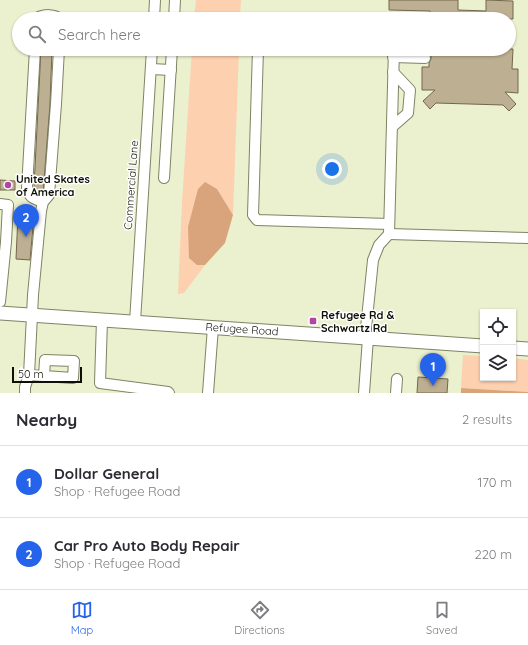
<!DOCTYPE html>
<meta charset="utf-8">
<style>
:root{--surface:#fff;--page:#f7f7f7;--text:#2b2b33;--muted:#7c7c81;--line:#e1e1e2;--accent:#2563eb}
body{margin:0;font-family:Quicksand,sans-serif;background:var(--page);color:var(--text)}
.controls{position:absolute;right:12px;bottom:12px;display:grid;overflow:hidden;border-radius:0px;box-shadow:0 1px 3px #0004}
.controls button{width:36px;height:36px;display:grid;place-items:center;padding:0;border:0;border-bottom:1px solid var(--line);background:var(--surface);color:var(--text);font:20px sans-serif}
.scale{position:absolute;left:12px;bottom:10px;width:70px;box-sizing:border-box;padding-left:4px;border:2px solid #0e0f05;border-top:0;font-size:11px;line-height:14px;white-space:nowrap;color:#0e0f05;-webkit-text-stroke:3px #fff;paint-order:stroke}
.you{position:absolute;left:332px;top:169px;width:14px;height:14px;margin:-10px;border:3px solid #fff;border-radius:50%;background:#1a73e8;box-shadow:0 0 0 6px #1a73e833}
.badge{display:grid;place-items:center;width:26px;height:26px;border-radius:50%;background:var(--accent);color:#fff;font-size:13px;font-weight:700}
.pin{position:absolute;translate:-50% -33px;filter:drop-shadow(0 1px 2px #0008)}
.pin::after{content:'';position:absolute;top:21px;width:14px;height:12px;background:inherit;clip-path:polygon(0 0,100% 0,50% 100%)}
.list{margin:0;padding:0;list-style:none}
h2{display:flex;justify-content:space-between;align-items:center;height:52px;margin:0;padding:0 16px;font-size:17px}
h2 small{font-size:13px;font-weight:400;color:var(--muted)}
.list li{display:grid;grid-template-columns:26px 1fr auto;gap:12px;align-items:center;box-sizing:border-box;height:72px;padding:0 16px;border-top:1px solid var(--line)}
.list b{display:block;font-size:15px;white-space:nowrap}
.list p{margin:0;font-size:13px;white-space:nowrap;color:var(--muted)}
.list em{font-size:13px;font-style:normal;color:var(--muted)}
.icon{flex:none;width:22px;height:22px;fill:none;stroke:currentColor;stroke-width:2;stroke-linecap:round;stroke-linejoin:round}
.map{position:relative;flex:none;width:528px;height:393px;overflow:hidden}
.search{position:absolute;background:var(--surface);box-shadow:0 1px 3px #0004;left:12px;right:12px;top:12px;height:44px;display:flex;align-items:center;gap:10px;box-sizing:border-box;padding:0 14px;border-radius:22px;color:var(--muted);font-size:15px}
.sheet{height:196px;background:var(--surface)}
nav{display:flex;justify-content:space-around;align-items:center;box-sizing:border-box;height:56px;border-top:1px solid var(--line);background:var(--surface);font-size:11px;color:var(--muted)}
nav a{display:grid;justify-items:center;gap:2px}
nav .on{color:var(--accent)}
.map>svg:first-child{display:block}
</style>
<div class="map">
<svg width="528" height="393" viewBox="0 0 528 393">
<rect width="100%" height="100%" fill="#ebf0ce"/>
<g fill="#fdd0b0">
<polygon points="196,0 241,0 240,19 194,19"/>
<polygon points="192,49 239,49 233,215 217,189 197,265 205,265 184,293 178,294 182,202"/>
<polygon points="463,355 483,356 483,378 513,378 513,358 528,360 528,392 461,388"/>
</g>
<g fill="#d9a47c">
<polygon points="205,182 217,189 233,215 225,243 205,265 197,265 189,258 188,227 198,189"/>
<polygon points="461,388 528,392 528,393 461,393"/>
</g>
<g fill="#bdaf91" stroke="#73664b">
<polygon points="389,0 458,0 458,10 486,11 486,0 513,1 513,19 430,19 430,11 389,10"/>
<polygon points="41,49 52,49 50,104 43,193 36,192 34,187"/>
<polygon points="429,49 513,49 512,69 518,69 518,93 505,92 516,104 509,111 503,105 436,103 430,109 423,101 435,90 422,90 422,67 429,67 429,63 431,59 431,55 429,53"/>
<polygon points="0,180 15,181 15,190 0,190"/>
<polygon points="18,215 34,216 30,260 16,259"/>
<polygon points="418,377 448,379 447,393 417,393"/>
</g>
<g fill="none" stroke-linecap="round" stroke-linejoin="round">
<g stroke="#7f8365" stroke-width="12">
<g id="minor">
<path d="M 37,19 L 37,18 C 44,14 55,14 60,19"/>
<polyline points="154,19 155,0"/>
<polyline points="174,19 175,0"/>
<path d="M 35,49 L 27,188 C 30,199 33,198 43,202"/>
<polyline points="258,49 253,215 257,220 389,224"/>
<polyline points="393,57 425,58"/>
<polyline points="151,69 171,70"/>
<polyline points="392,127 408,113 410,90 393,72"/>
<polyline points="164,178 172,49"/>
<polyline points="0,204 8,205 6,242 0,302"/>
<polyline points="389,234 528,238"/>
<polyline points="102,320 100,383 168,392 169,393"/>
<polyline points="135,322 152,49"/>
<polyline points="365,338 373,260 379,245 389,234 394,49"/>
<polyline points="29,375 73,378 74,361 45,360 44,376"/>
<polyline points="25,393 25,387 29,375 33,295 41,211 43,202 49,195 56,104 59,49"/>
<polyline points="208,393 213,327"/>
<polyline points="364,393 368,338"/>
<polyline points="396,393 397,379"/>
</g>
</g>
<g stroke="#7f8365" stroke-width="15">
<g id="major">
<polyline points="0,313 483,346"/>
<polyline points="513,348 528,349"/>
</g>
</g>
<use href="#minor" stroke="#fff" stroke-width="10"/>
<use href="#major" stroke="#fff" stroke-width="13"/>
</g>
<g fill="#b244a2" stroke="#fff" stroke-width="1.5">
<circle cx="8" cy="185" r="4"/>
<rect x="309" y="317" width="8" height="8" rx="2"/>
</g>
<g text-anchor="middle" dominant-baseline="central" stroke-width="3" stroke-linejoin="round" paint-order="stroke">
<g font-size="11" font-weight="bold" fill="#0e0f05" stroke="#fff" text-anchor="start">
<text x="16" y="179">United Skates<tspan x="16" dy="13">of America</tspan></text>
<text x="321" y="315">Refugee Rd &amp;<tspan x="321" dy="13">Schwartz Rd</tspan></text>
</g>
<g font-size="11" fill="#0e0f05" stroke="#fff">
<text transform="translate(131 185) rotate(-86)">Commercial Lane</text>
<text transform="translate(242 329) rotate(4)">Refugee Road</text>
</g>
</g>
</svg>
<div class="controls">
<button><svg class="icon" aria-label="locate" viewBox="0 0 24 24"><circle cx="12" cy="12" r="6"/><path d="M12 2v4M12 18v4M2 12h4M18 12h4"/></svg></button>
<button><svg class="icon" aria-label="layers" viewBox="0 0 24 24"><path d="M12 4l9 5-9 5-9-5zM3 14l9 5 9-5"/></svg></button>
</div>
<div class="scale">50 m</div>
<div class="you"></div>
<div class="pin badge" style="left:433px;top:386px">1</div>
<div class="pin badge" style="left:26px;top:237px">2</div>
<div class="search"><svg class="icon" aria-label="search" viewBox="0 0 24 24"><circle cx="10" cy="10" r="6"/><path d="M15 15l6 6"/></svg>Search here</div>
</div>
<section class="sheet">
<h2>Nearby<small>2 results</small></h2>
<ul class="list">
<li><span class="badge">1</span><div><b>Dollar General</b><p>Shop · Refugee Road</p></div><em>170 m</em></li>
<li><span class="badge">2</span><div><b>Car Pro Auto Body Repair</b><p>Shop · Refugee Road</p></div><em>220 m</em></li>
</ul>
</section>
<nav>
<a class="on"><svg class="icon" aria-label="map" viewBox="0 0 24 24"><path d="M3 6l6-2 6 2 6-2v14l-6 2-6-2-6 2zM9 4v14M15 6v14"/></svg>Map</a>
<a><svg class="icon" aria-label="directions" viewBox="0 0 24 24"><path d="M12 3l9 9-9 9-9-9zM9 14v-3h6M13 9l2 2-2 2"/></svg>Directions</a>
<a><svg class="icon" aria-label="saved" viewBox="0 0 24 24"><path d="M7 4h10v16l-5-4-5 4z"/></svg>Saved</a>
</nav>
